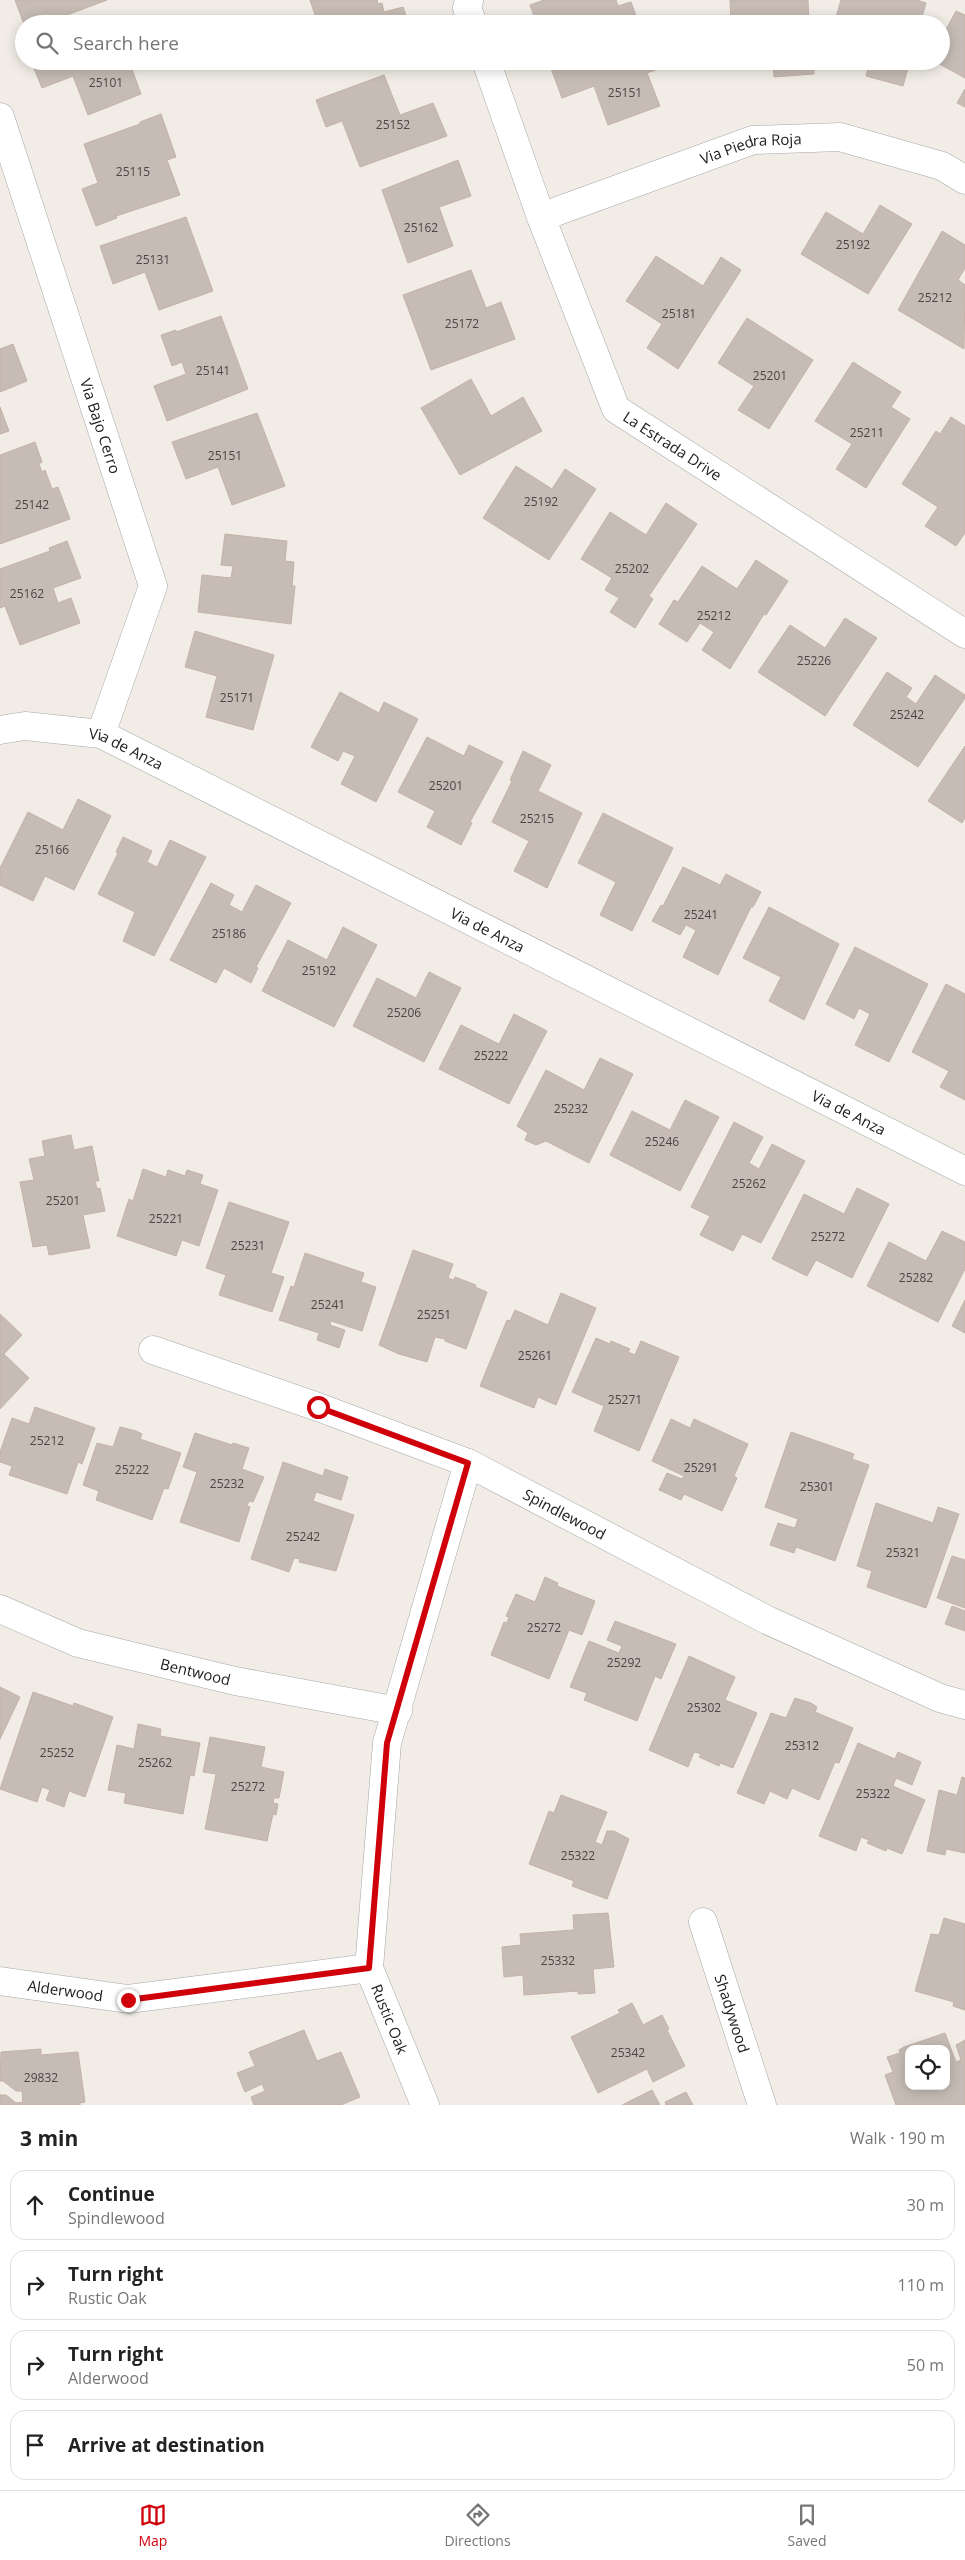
<!DOCTYPE html>
<meta charset="utf-8">
<style>
:root{--surface:#fff;--page:#f2f2f2;--text:#222;--muted:#767676;--line:#e0e0e0;--accent:#d0000a}
body{margin:0;font-family:"Open Sans",sans-serif;background:var(--page);color:var(--text)}
.controls{position:absolute;right:15px;bottom:15px;display:grid;overflow:hidden;border-radius:10px;box-shadow:0 2px 12px #0003}
.controls button{width:45px;height:45px;display:grid;place-items:center;padding:0;border:0;border-bottom:1px solid var(--line);background:var(--surface);color:var(--text);font:25px sans-serif}
.stop{position:absolute;width:15px;height:15px;margin:-11px;border:4px solid #d0000a;border-radius:50%;background:#fff}
.stop.end{background:#d0000a;border-color:#fff;box-shadow:0 1px 5px #0008}
.list{margin:0;padding:0;list-style:none}
h2{display:flex;justify-content:space-between;align-items:center;height:65px;margin:0;padding:0 20px;font-size:21px}
h2 small{font-size:16px;font-weight:400;color:var(--muted)}
.list li{display:grid;grid-template-columns:32px 1fr auto;gap:15px;align-items:center;box-sizing:border-box;height:70px;margin:0 10px 10px;padding:0 10px;border:1px solid var(--line);border-radius:15px}
.list b{display:block;font-size:19px;white-space:nowrap}
.list p{margin:0;font-size:16px;white-space:nowrap;color:var(--muted)}
.list em{font-size:16px;font-style:normal;color:var(--muted)}
.icon{flex:none;width:28px;height:28px;fill:none;stroke:currentColor;stroke-width:2;stroke-linecap:round;stroke-linejoin:round}
.map{position:relative;flex:none;width:965px;height:2105px;overflow:hidden}
.search{position:absolute;background:var(--surface);box-shadow:0 2px 12px #0003;left:15px;right:15px;top:15px;height:55px;display:flex;align-items:center;gap:12px;box-sizing:border-box;padding:0 18px;border-radius:28px;color:var(--muted);font-size:19px}
.sheet{height:385px;background:var(--surface)}
nav{display:flex;justify-content:space-around;align-items:center;box-sizing:border-box;height:70px;border-top:1px solid var(--line);background:var(--surface);font-size:14px;color:var(--muted)}
nav a{display:grid;justify-items:center;gap:2px}
nav .on{color:var(--accent)}
.map>svg:first-child{display:block}
</style>
<div class="map">
<svg width="965" height="2105" viewBox="0 0 965 2105">
<rect width="100%" height="100%" fill="#f1ede6"/>
<g fill="#c6bcb5" stroke="#c4b2a7" fill-rule="evenodd">
<polygon points="15,0 107,0 43,24 24,24"/>
<polygon points="310,0 377,0 378,4 382,3 384,12 403,7 409,24 318,24"/>
<polygon points="544,0 616,0 618,6 631,2 638,21 630,24 597,24 595,18 581,24 537,24 530,5"/>
<polygon points="730,0 808,0 809,24 731,24"/>
<polygon points="841,0 917,0 926,3 920,24 834,24"/>
<polygon points="956,11 965,15 965,78 934,61 941,61 941,39"/>
<polygon points="31,61 129,61 141,94 88,115 73,76 42,88"/>
<polygon points="330,61 349,61 332,67"/>
<polygon points="553,61 675,61 675,63 647,73 660,106 608,125 594,86 562,98 549,63"/>
<polygon points="773,61 814,61 814,74 774,77"/>
<polygon points="870,61 910,61 903,86 866,76"/>
<polygon points="384,75 400,115 433,103 447,136 360,167 342,121 326,127 316,100"/>
<polygon points="965,89 965,107 957,103"/>
<polygon points="161,114 176,157 167,160 180,195 116,216 117,218 96,226 82,189 98,183 84,144 140,124 140,122"/>
<polygon points="458,160 471,196 439,207 453,246 408,263 382,190"/>
<polygon points="880,205 912,224 868,294 801,254 826,212 863,234"/>
<polygon points="186,217 213,291 159,310 145,272 113,284 100,246"/>
<polygon points="942,231 965,245 965,268 958,280 965,285 964,349 898,310"/>
<polygon points="656,256 703,286 721,257 741,270 678,369 647,348 662,324 626,301"/>
<polygon points="471,270 486,308 501,302 515,339 431,370 403,295"/>
<polygon points="221,316 248,389 167,421 154,386 186,374 182,362 172,366 161,335 176,330 176,332"/>
<polygon points="747,318 813,360 769,429 738,410 754,386 718,363"/>
<polygon points="13,344 27,381 0,392 0,349"/>
<polygon points="853,362 901,392 891,407 910,419 866,488 836,469 852,444 815,421"/>
<polygon points="471,379 491,416 523,397 542,431 460,475 421,408"/>
<polygon points="0,407 9,431 0,434"/>
<polygon points="257,413 285,486 232,505 218,467 186,479 172,442"/>
<polygon points="951,417 965,426 965,533 956,546 925,526 938,507 902,484 936,431 940,434"/>
<polygon points="35,442 42,462 39,464 42,472 45,470 52,489 58,487 70,519 0,544 0,455"/>
<polygon points="516,466 552,489 565,469 596,489 549,560 483,518"/>
<polygon points="666,503 697,524 649,596 653,599 635,628 610,612 619,598 605,590 612,578 581,559 610,512 646,535"/>
<polygon points="225,534 287,541 285,561 294,562 292,586 295,586 291,624 198,612 202,575 231,578 233,566 221,565"/>
<polygon points="67,541 81,578 53,588 58,603 71,598 80,623 20,645 5,606 0,608 0,569 50,551 49,548"/>
<polygon points="756,560 788,581 766,615 764,614 730,669 702,650 714,632 700,623 687,642 659,624 674,600 678,602 702,566 737,589"/>
<polygon points="845,618 877,638 825,716 758,672 790,625 825,648"/>
<polygon points="195,631 274,655 253,730 206,717 217,676 185,667"/>
<polygon points="887,672 912,688 906,697 916,704 935,675 965,695 965,698 918,767 853,725"/>
<polygon points="340,692 379,713 384,702 418,719 376,802 341,784 355,756 343,751 338,761 311,747"/>
<polygon points="427,737 464,756 469,745 503,762 470,822 472,823 461,845 427,827 435,811 398,792"/>
<polygon points="965,746 965,818 962,823 928,801"/>
<polygon points="523,751 551,765 538,791 582,813 547,888 514,871 529,841 492,822 512,781 510,780"/>
<polygon points="78,799 111,816 74,890 45,876 33,901 0,885 0,868 28,812 63,830"/>
<polygon points="603,813 673,848 632,931 600,915 616,882 578,863"/>
<polygon points="123,837 152,851 147,862 157,867 170,840 206,857 154,956 123,941 135,912 98,894 118,853 116,852"/>
<polygon points="683,867 720,885 726,874 761,892 753,907 751,907 718,975 683,957 696,930 686,925 680,935 652,921 661,905 663,906"/>
<polygon points="211,883 234,895 229,905 242,912 256,885 291,903 256,967 258,968 251,983 224,968 216,983 170,960"/>
<polygon points="769,907 839,944 804,1020 769,1001 781,977 743,958"/>
<polygon points="343,927 377,945 334,1027 262,991 288,940 327,960"/>
<polygon points="855,947 928,984 889,1062 855,1045 870,1014 859,1008 854,1019 826,1004"/>
<polygon points="429,972 461,988 424,1062 353,1026 377,978 416,998"/>
<polygon points="946,984 965,994 965,1100 940,1087 949,1071 912,1052"/>
<polygon points="514,1014 547,1031 509,1104 439,1069 461,1025 499,1044"/>
<polygon points="600,1058 633,1074 589,1163 546,1141 536,1145 525,1140 528,1133 517,1126 546,1070 584,1090"/>
<polygon points="685,1100 719,1117 680,1191 610,1155 632,1111 670,1130"/>
<polygon points="734,1122 763,1137 749,1163 759,1169 772,1144 805,1161 761,1243 742,1234 733,1251 700,1235 710,1216 691,1207"/>
<polygon points="71,1135 74,1150 92,1146 99,1181 95,1181 97,1189 100,1188 105,1211 83,1215 90,1248 49,1255 47,1245 33,1247 20,1182 34,1180 29,1159 45,1156 42,1141"/>
<polygon points="143,1169 166,1177 168,1170 185,1176 187,1170 203,1175 200,1184 218,1190 199,1246 182,1240 176,1256 117,1236 129,1199 133,1201"/>
<polygon points="857,1188 889,1204 852,1278 816,1260 807,1276 772,1259 804,1194 844,1214"/>
<polygon points="229,1202 289,1222 271,1273 284,1277 272,1312 219,1295 226,1275 206,1268"/>
<polygon points="942,1231 965,1242 965,1269 938,1322 867,1286 889,1242 926,1261"/>
<polygon points="413,1250 453,1264 448,1278 454,1280 455,1277 476,1285 475,1287 487,1292 466,1349 445,1341 445,1339 435,1337 427,1362 399,1354 379,1345"/>
<polygon points="305,1253 364,1273 361,1282 376,1287 362,1331 331,1321 330,1325 345,1330 339,1348 317,1340 319,1333 279,1320 291,1286 294,1287"/>
<polygon points="561,1293 596,1308 556,1405 538,1397 534,1408 480,1386 507,1320 510,1321 515,1310 548,1325"/>
<polygon points="965,1300 965,1333 952,1326"/>
<polygon points="0,1314 22,1335 4,1354 29,1378 0,1409"/>
<polygon points="596,1338 610,1344 611,1341 630,1349 628,1352 635,1355 641,1341 679,1357 639,1451 594,1431 604,1406 572,1392"/>
<polygon points="35,1407 95,1428 82,1464 78,1462 67,1494 9,1475 12,1466 0,1462 0,1452 12,1418 29,1424"/>
<polygon points="671,1419 690,1428 694,1419 748,1444 734,1476 737,1478 722,1511 684,1494 681,1500 659,1490 667,1473 682,1479 684,1476 652,1461"/>
<polygon points="120,1427 136,1431 142,1434 140,1439 181,1453 168,1489 164,1488 152,1520 96,1500 99,1491 83,1485 97,1443 113,1447"/>
<polygon points="791,1432 854,1454 852,1459 869,1465 835,1561 796,1547 794,1553 770,1545 778,1523 795,1528 798,1519 765,1507"/>
<polygon points="195,1433 232,1445 233,1443 249,1448 242,1469 264,1477 253,1502 249,1501 247,1506 250,1507 239,1542 180,1522 197,1472 183,1467"/>
<polygon points="283,1462 323,1476 325,1469 348,1477 341,1500 316,1492 313,1501 354,1515 336,1571 299,1562 300,1559 294,1558 289,1572 251,1559"/>
<polygon points="876,1503 933,1523 938,1507 959,1514 926,1608 867,1587 872,1571 857,1566"/>
<polygon points="952,1556 965,1560 965,1608 937,1598"/>
<polygon points="545,1577 558,1583 557,1586 595,1601 582,1635 569,1630 549,1679 491,1655 504,1622 507,1623 509,1617 506,1616 516,1594 535,1602"/>
<polygon points="952,1606 965,1611 965,1631 945,1624"/>
<polygon points="615,1621 676,1644 661,1679 655,1676 637,1721 584,1700 587,1693 570,1687 589,1641 619,1653 622,1646 607,1640"/>
<polygon points="689,1656 735,1677 725,1700 757,1713 733,1768 720,1763 719,1766 699,1757 701,1754 694,1752 688,1767 649,1750"/>
<polygon points="0,1687 20,1697 0,1739"/>
<polygon points="33,1692 73,1706 74,1703 113,1717 85,1797 69,1791 64,1807 46,1800 50,1790 42,1787 37,1802 0,1789"/>
<polygon points="795,1698 811,1703 817,1707 815,1712 853,1728 839,1763 835,1762 819,1800 792,1788 787,1799 770,1791 764,1804 737,1793 771,1713 786,1718"/>
<polygon points="138,1724 161,1729 160,1736 200,1743 194,1776 190,1775 183,1814 124,1803 126,1793 108,1790 117,1745 134,1749"/>
<polygon points="210,1737 265,1747 261,1767 284,1772 279,1798 274,1798 273,1803 278,1804 276,1815 273,1814 267,1841 205,1829 216,1774 203,1772"/>
<polygon points="858,1743 895,1759 898,1752 921,1762 912,1785 896,1778 893,1786 925,1800 902,1854 887,1848 886,1851 867,1843 869,1840 861,1837 856,1851 819,1836"/>
<polygon points="962,1777 965,1778 965,1853 946,1849 945,1855 927,1851 939,1790 957,1795"/>
<polygon points="561,1795 607,1812 595,1842 602,1845 607,1831 614,1831 629,1839 607,1899 572,1886 574,1881 529,1864 549,1811 554,1813"/>
<polygon points="608,1913 614,1967 593,1969 595,1993 578,1994 578,1991 524,1995 523,1975 504,1977 502,1947 521,1945 520,1934 574,1930 573,1915"/>
<polygon points="944,1918 965,1924 965,2010 953,2006 954,2002 915,1991 931,1934 939,1935"/>
<polygon points="632,2003 643,2025 662,2015 669,2029 667,2030 685,2066 653,2082 647,2069 598,2093 571,2037 620,2013 618,2010"/>
<polygon points="304,2030 317,2061 341,2052 360,2097 341,2105 254,2105 251,2097 265,2091 262,2084 245,2092 237,2073 255,2066 249,2052"/>
<path d="M 945,2033 L 956,2062 L 961,2060 L 956,2045 L 965,2040 L 965,2105 L 896,2105 L 885,2075 L 893,2072 L 887,2057 L 900,2053 L 899,2050 L 904,2047 ZM 909,2049 L 946,2049 L 946,2086 L 909,2086 Z"/>
<polygon points="41,2049 41,2055 78,2052 85,2102 80,2103 80,2105 0,2105 0,2095 6,2095 16,2103 23,2102 22,2091 16,2091 3,2081 0,2081 1,2052"/>
<polygon points="652,2090 660,2105 622,2105"/>
<polygon points="686,2092 693,2105 666,2105 665,2102"/>
</g>
<g fill="none" stroke-linecap="round" stroke-linejoin="round">
<g stroke="#a7a7a7" stroke-width="29">
<g id="minor">
<polyline points="469,0 467,8 473,24"/>
<path id="s1" d="M 486,61 L 541,217 L 616,409 L 965,634"/>
<path id="s2" d="M 0,117 L 153,586 L 101,734"/>
<path id="s3" d="M 541,217 L 753,140 L 840,137 L 942,166 L 965,180"/>
<path id="s4" d="M 0,730 L 25,726 L 101,734 L 965,1171"/>
<path id="s5" d="M 153,1350 L 318,1407 L 468,1463 L 767,1620 L 940,1698 L 965,1705"/>
<path id="s6" d="M 0,1609 L 78,1643 L 235,1681 L 398,1711"/>
<path id="s7" d="M 703,1922 L 762,2105"/>
<path id="s8" d="M 0,1981 L 128,1999 L 369,1968"/>
<polyline points="425,2105 369,1968 387,1743 468,1463"/>
</g>
</g>
<use href="#minor" stroke="#fff" stroke-width="28"/>
</g>
<g fill="none" stroke-linecap="round" stroke-linejoin="round">
<polyline stroke="#d0000a" stroke-width="6" points="128,2000 369,1968 387,1743 468,1463 318,1407"/>
</g>
<g text-anchor="middle" dominant-baseline="central" stroke-width="5" stroke-linejoin="round" paint-order="stroke">
<g font-size="12" fill="#4a4745">
<text x="106" y="82">25101</text>
<text x="625" y="92">25151</text>
<text x="393" y="124">25152</text>
<text x="133" y="171">25115</text>
<text x="421" y="227">25162</text>
<text x="853" y="244">25192</text>
<text x="153" y="259">25131</text>
<text x="935" y="297">25212</text>
<text x="679" y="313">25181</text>
<text x="462" y="323">25172</text>
<text x="213" y="370">25141</text>
<text x="770" y="375">25201</text>
<text x="867" y="432">25211</text>
<text x="225" y="455">25151</text>
<text x="541" y="501">25192</text>
<text x="32" y="504">25142</text>
<text x="632" y="568">25202</text>
<text x="27" y="593">25162</text>
<text x="714" y="615">25212</text>
<text x="814" y="660">25226</text>
<text x="237" y="697">25171</text>
<text x="907" y="714">25242</text>
<text x="446" y="785">25201</text>
<text x="537" y="818">25215</text>
<text x="52" y="849">25166</text>
<text x="701" y="914">25241</text>
<text x="229" y="933">25186</text>
<text x="319" y="970">25192</text>
<text x="404" y="1012">25206</text>
<text x="491" y="1055">25222</text>
<text x="571" y="1108">25232</text>
<text x="662" y="1141">25246</text>
<text x="749" y="1183">25262</text>
<text x="63" y="1200">25201</text>
<text x="166" y="1218">25221</text>
<text x="828" y="1236">25272</text>
<text x="248" y="1245">25231</text>
<text x="916" y="1277">25282</text>
<text x="328" y="1304">25241</text>
<text x="434" y="1314">25251</text>
<text x="535" y="1355">25261</text>
<text x="625" y="1399">25271</text>
<text x="47" y="1440">25212</text>
<text x="701" y="1467">25291</text>
<text x="132" y="1469">25222</text>
<text x="227" y="1483">25232</text>
<text x="817" y="1486">25301</text>
<text x="303" y="1536">25242</text>
<text x="903" y="1552">25321</text>
<text x="544" y="1627">25272</text>
<text x="624" y="1662">25292</text>
<text x="704" y="1707">25302</text>
<text x="802" y="1745">25312</text>
<text x="57" y="1752">25252</text>
<text x="155" y="1762">25262</text>
<text x="248" y="1786">25272</text>
<text x="873" y="1793">25322</text>
<text x="578" y="1855">25322</text>
<text x="558" y="1960">25332</text>
<text x="628" y="2052">25342</text>
<text x="41" y="2077">29832</text>
</g>
<g font-size="15" fill="#202020" stroke="#fff">
<text stroke="none"><textPath href="#s3" startOffset="222">Via Piedra Roja</textPath></text>
<text stroke="none"><textPath href="#s2" startOffset="325">Via Bajo Cerro</textPath></text>
<text stroke="none"><textPath href="#s1" startOffset="439">La Estrada Drive</textPath></text>
<text stroke="none"><textPath href="#s4" startOffset="130">Via de Anza</textPath></text>
<text stroke="none"><textPath href="#s4" startOffset="535">Via de Anza</textPath></text>
<text stroke="none"><textPath href="#s4" startOffset="940">Via de Anza</textPath></text>
<text stroke="none"><textPath href="#s5" startOffset="444">Spindlewood</textPath></text>
<text stroke="none"><textPath href="#s6" startOffset="206">Bentwood</textPath></text>
<text stroke="none"><textPath href="#s8" startOffset="66">Alderwood</textPath></text>
<text stroke="none"><textPath href="#s7" startOffset="96">Shadywood</textPath></text>
<text transform="translate(390 2019) rotate(68)">Rustic Oak</text>
</g>
</g>
</svg>
<div class="controls">
<button><svg class="icon" aria-label="locate" viewBox="0 0 24 24"><circle cx="12" cy="12" r="6"/><path d="M12 2v4M12 18v4M2 12h4M18 12h4"/></svg></button>
</div>
<div class="stop" style="left:318px;top:1407px"></div>
<div class="stop end" style="left:128px;top:2000px"></div>
<div class="search"><svg class="icon" aria-label="search" viewBox="0 0 24 24"><circle cx="10" cy="10" r="6"/><path d="M15 15l6 6"/></svg>Search here</div>
</div>
<section class="sheet">
<h2>3 min<small>Walk · 190 m</small></h2>
<ul class="list">
<li><svg class="icon" aria-label="ahead" viewBox="0 0 24 24"><path d="M12 20V5M6 11l6-6 6 6"/></svg><div><b>Continue</b><p>Spindlewood</p></div><em>30 m</em></li>
<li><svg class="icon" aria-label="right" viewBox="0 0 24 24"><path d="M7 20v-9h11M14 6l5 5-5 5"/></svg><div><b>Turn right</b><p>Rustic Oak</p></div><em>110 m</em></li>
<li><svg class="icon" aria-label="right" viewBox="0 0 24 24"><path d="M7 20v-9h11M14 6l5 5-5 5"/></svg><div><b>Turn right</b><p>Alderwood</p></div><em>50 m</em></li>
<li><svg class="icon" aria-label="arrive" viewBox="0 0 24 24"><path d="M6 21V4h12l-3 4 3 4H6"/></svg><div><b>Arrive at destination</b></div></li>
</ul>
</section>
<nav>
<a class="on"><svg class="icon" aria-label="map" viewBox="0 0 24 24"><path d="M3 6l6-2 6 2 6-2v14l-6 2-6-2-6 2zM9 4v14M15 6v14"/></svg>Map</a>
<a><svg class="icon" aria-label="directions" viewBox="0 0 24 24"><path d="M12 3l9 9-9 9-9-9zM9 14v-3h6M13 9l2 2-2 2"/></svg>Directions</a>
<a><svg class="icon" aria-label="saved" viewBox="0 0 24 24"><path d="M7 4h10v16l-5-4-5 4z"/></svg>Saved</a>
</nav>
